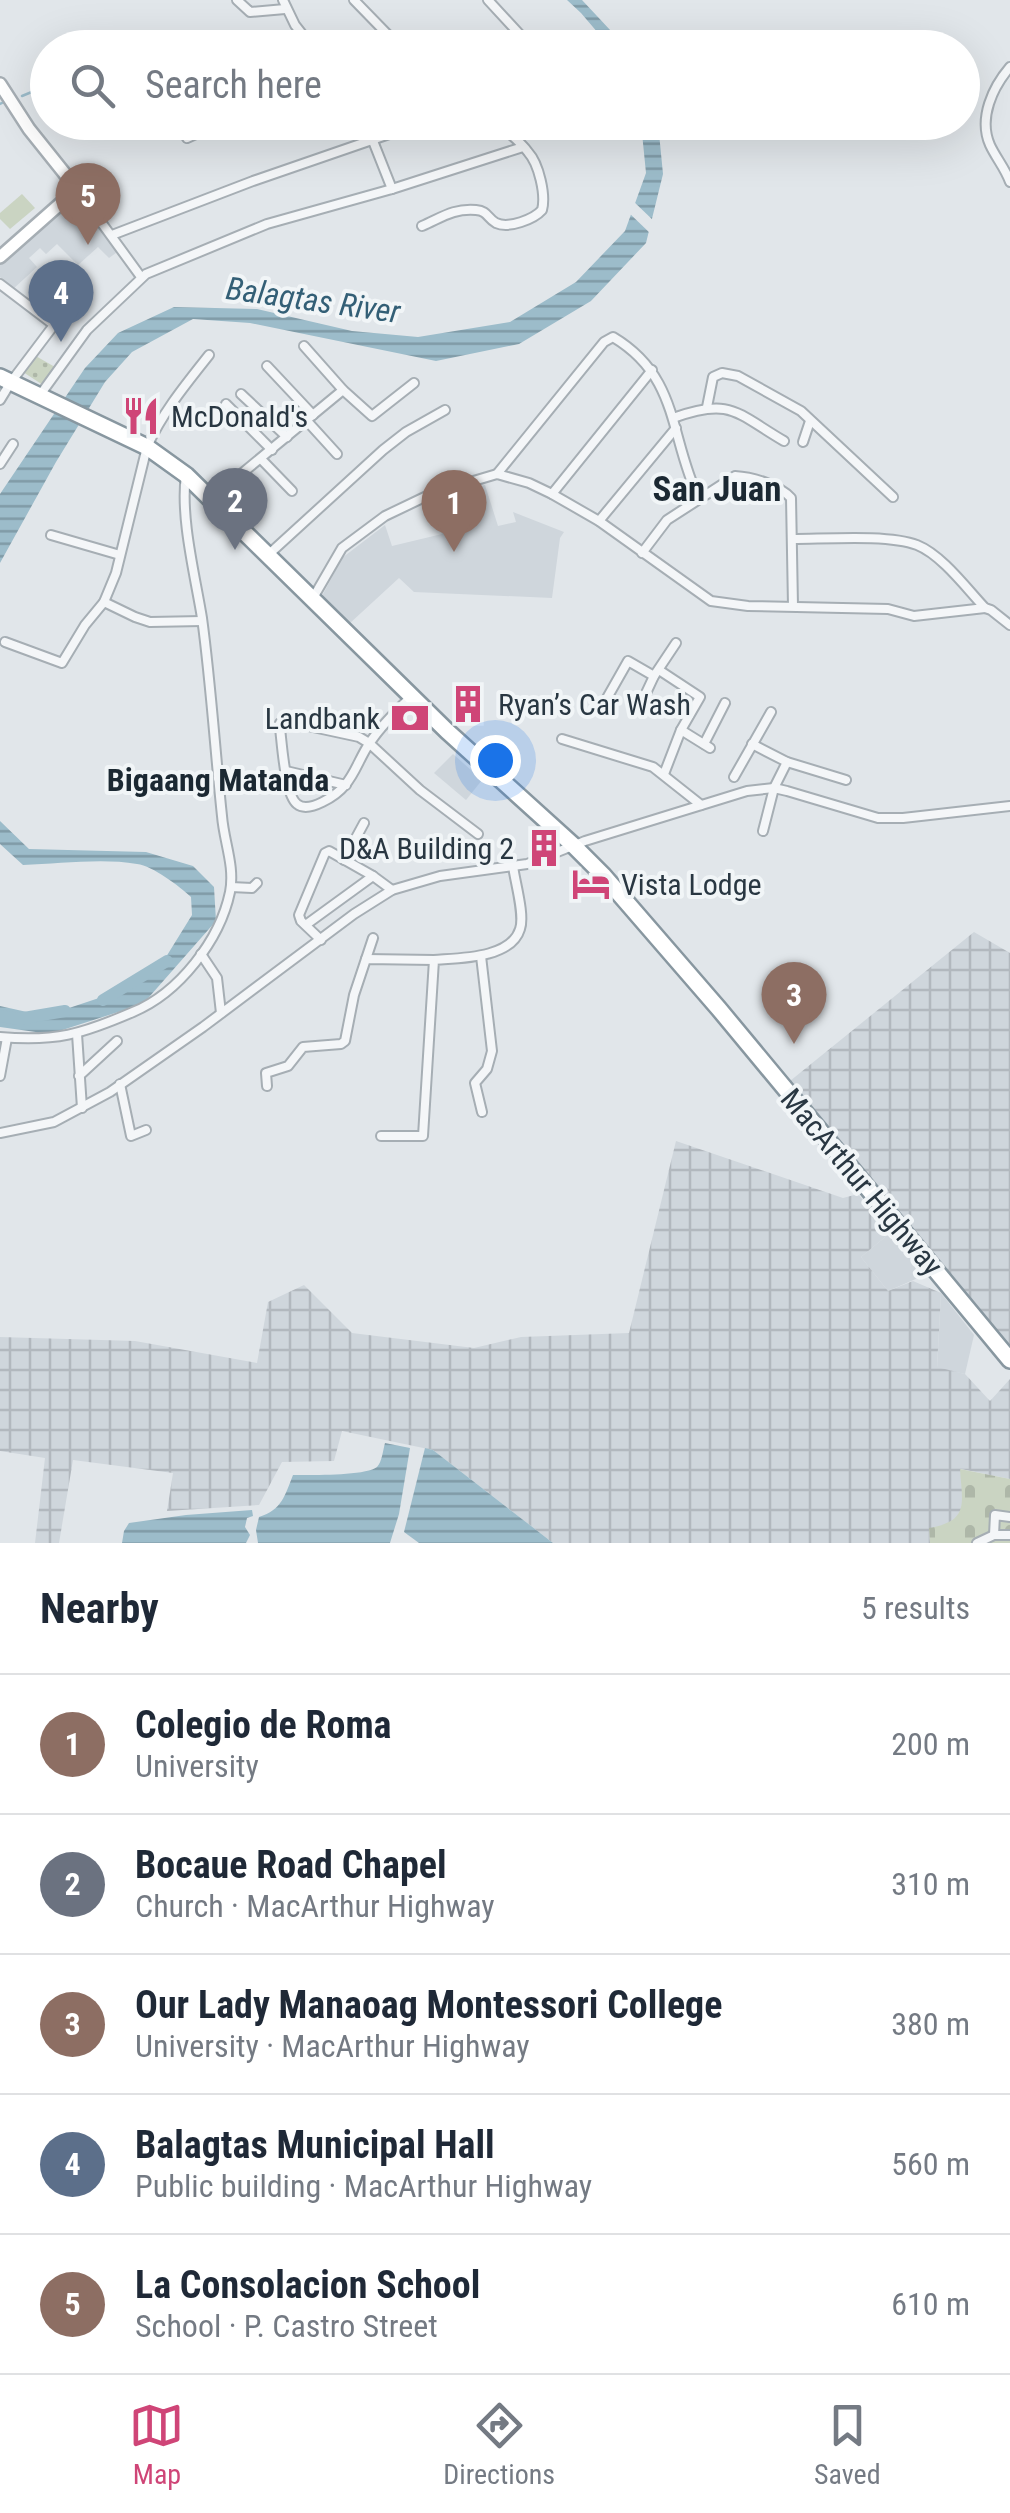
<!DOCTYPE html>
<meta charset="utf-8">
<style>
:root{--surface:#fff;--page:#f6f6f7;--text:#1f2937;--muted:#747a83;--line:#e0e1e3;--accent:#cf4577}
body{margin:0;font-family:"Roboto Condensed",sans-serif;background:var(--page);color:var(--text)}
.you{position:absolute;left:495px;top:760px;width:35px;height:35px;margin:-25px;border:8px solid #fff;border-radius:50%;background:#1a73e8;box-shadow:0 0 0 15px #1a73e833}
.badge{display:grid;place-items:center;width:65px;height:65px;border-radius:50%;background:var(--accent);color:#fff;font-size:32px;font-weight:700}
.pin{position:absolute;translate:-50% -82px;filter:drop-shadow(0 2px 5px #0008)}
.pin::after{content:'';position:absolute;top:52px;width:35px;height:30px;background:inherit;clip-path:polygon(0 0,100% 0,50% 100%)}
.list{margin:0;padding:0;list-style:none}
h2{display:flex;justify-content:space-between;align-items:center;height:130px;margin:0;padding:0 40px;font-size:42px}
h2 small{font-size:32px;font-weight:400;color:var(--muted)}
.list li{display:grid;grid-template-columns:65px 1fr auto;gap:30px;align-items:center;box-sizing:border-box;height:140px;padding:0 40px;border-top:2px solid var(--line)}
.list b{display:block;font-size:38px;white-space:nowrap}
.list p{margin:0;font-size:32px;white-space:nowrap;color:var(--muted)}
.list em{font-size:32px;font-style:normal;color:var(--muted)}
.icon{flex:none;width:55px;height:55px;fill:none;stroke:currentColor;stroke-width:2;stroke-linecap:round;stroke-linejoin:round}
.map{position:relative;flex:none;width:1010px;height:1543px;overflow:hidden}
.search{position:absolute;background:var(--surface);box-shadow:0 10px 40px #0002;left:30px;right:30px;top:30px;height:110px;display:flex;align-items:center;gap:25px;box-sizing:border-box;padding:0 35px;border-radius:55px;color:var(--muted);font-size:38px}
.sheet{height:830px;background:var(--surface)}
nav{display:flex;justify-content:space-around;align-items:center;box-sizing:border-box;height:140px;border-top:2px solid var(--line);background:var(--surface);font-size:28px;color:var(--muted)}
nav a{display:grid;justify-items:center;gap:5px}
nav .on{color:var(--accent)}
.map>svg:first-child{display:block}
</style>
<div class="map">
<svg width="1010" height="1543" viewBox="0 0 1010 1543">
<defs>
<pattern id="industrial-grid" width="8" height="8" patternUnits="userSpaceOnUse" patternTransform="scale(2.5)"><rect width="8" height="8" fill="#cfd6dc"/><path d="M0 4h8M4 0v8" fill="none" stroke="#b2b8be"/></pattern>
<pattern id="cemetery-stones" width="16" height="16" patternUnits="userSpaceOnUse" patternTransform="scale(2.5)"><rect width="16" height="16" fill="#cad4c2"/><path d="M2 7V4a2 2 0 0 1 4 0v3zM10 15v-3a2 2 0 0 1 4 0v3z" fill="#aeb7a8"/></pattern>
<pattern id="park-dots" width="8" height="8" patternUnits="userSpaceOnUse" patternTransform="scale(2.5)"><rect width="8" height="8" fill="#cad4c2"/><path d="M2 2h.1M6 6h.1" fill="none" stroke="#aeb7a8" stroke-width="1.8" stroke-linecap="round"/></pattern>
<pattern id="water-rules" width="6" height="5" patternUnits="userSpaceOnUse" patternTransform="scale(2.5)"><rect width="6" height="5" fill="#9cbcca"/><path d="M0 2.5h6" fill="none" stroke="#7f9aa6"/></pattern>
</defs>
<rect width="100%" height="100%" fill="#e1e6ea"/>
<g fill="#cfd6dc">
<polygon points="80,197 120,250 109,258 98,247 78,265 57,244 46,254 40,248 29,258 37,267 12,290 0,277 0,265"/>
<polygon points="485,485 498,526 516,522 513,512 564,532 560,538 552,598 414,592 399,578 349,624 322,596 342,558 385,525 392,546 442,534 433,499"/>
<polygon points="453,754 482,780 466,800 434,773"/>
<polygon points="890,1233 925,1275 888,1291 861,1257"/>
<polygon points="941,1293 974,1335 965,1374 937,1368"/>
</g>
<g fill="url(#industrial-grid)">
<polygon points="974,932 1010,953 1010,1346 790,1081"/>
<polygon points="676,1141 843,1198 858,1194 890,1233 861,1257 888,1291 913,1281 941,1293 937,1367 965,1374 990,1401 1010,1379 1010,1479 961,1469 963,1506 957,1517 947,1525 929,1529 930,1543 553,1543 433,1450 342,1431 334,1461 282,1462 259,1505 167,1511 173,1473 73,1460 59,1543 35,1543 45,1458 0,1451 0,1337 135,1341 257,1363 268,1302 304,1285 352,1333 474,1348 521,1337 629,1333"/>
</g>
<path fill="url(#cemetery-stones)" d="M 960,1469 L 1010,1479 L 1010,1543 L 930,1543 L 929,1528 C 970,1521 962,1503 960,1469 Z"/>
<polygon fill="url(#park-dots)" points="34,355 55,367 43,385 23,372"/>
<polygon fill="#cad4c2" points="22,194 35,208 10,229 0,219 0,213"/>
<g fill="url(#water-rules)">
<polygon points="567,0 582,0 626,47 610,47 581,13"/>
<polygon points="641,123 658,123 663,174 646,243 591,301 519,344 436,361 250,323 193,319 132,352 105,382 56,462 0,563 0,494 85,368 118,333 174,307 257,309 352,331 418,337 510,322 576,282 625,231 646,173"/>
<path d="M 0,821 L 29,849 L 146,852 L 193,866 L 214,887 L 216,921 L 143,1004 L 50,1034 L 0,1027 L 0,1006 L 45,1016 L 135,986 L 166,957 L 192,915 L 191,897 C 179,886 153,866 137,864 C 101,858 59,864 23,865 L 0,844 Z"/>
<path d="M 385,1443 L 410,1448 L 399,1514 L 390,1543 L 258,1543 L 256,1530 L 259,1517 C 282,1510 285,1495 293,1475 C 309,1475 366,1476 377,1467 C 382,1462 383,1450 385,1443 Z"/>
<polygon points="425,1448 433,1450 553,1543 419,1543 404,1532"/>
<polygon points="252,1510 253,1516 247,1518 245,1527 250,1535 246,1543 122,1543 124,1531 129,1523 186,1515"/>
</g>
<polygon fill="#e1e6ea" points="631,199 656,223 653,236 627,211"/>
<g fill="none" stroke-linecap="round" stroke-linejoin="round">
<g stroke="#9cbcca" stroke-width="2.5">
<polyline points="22,96 39,89"/>
<polyline points="0,104 4,102"/>
</g>
<g stroke="#9cbcca" stroke-width="12">
<polyline points="103,1000 167,961"/>
<polyline points="0,1016 18,1019 65,1011"/>
</g>
<g stroke="#a6aeb4" stroke-width="12">
<g id="street">
<polyline points="237,0 250,12 285,9"/>
<polyline points="283,0 295,25 313,48"/>
<polyline points="354,0 392,39"/>
<polyline points="488,0 524,39 529,48"/>
<path d="M 1010,67 C 993,87 978,118 990,145 C 996,158 1005,168 1010,182"/>
<polyline points="178,122 187,138 222,122"/>
<polyline points="242,122 244,127 251,122"/>
<polyline points="362,122 373,141 392,189"/>
<polyline points="77,189 141,277"/>
<path d="M 422,226 C 441,218 453,208 476,210 C 488,211 487,218 496,223 C 509,229 534,219 542,210 C 546,195 539,164 528,152 C 520,141 507,132 497,122"/>
<polyline points="112,235 253,181 424,122"/>
<polyline points="0,284 54,325 11,382 0,400"/>
<polyline points="304,346 343,390 372,416 414,383"/>
<polyline points="267,366 313,415"/>
<polyline points="241,394 287,437"/>
<polyline points="40,395 87,330 146,274 267,224 392,189 523,147"/>
<polyline points="226,404 272,450"/>
<polyline points="707,407 713,377 722,373 738,376 801,411 893,497"/>
<path d="M 673,418 C 731,397 736,413 784,441"/>
<polyline points="307,421 337,454"/>
<polyline points="803,442 810,421"/>
<polyline points="261,459 292,491"/>
<polyline points="0,464 13,444"/>
<path d="M 497,474 L 604,342 L 613,337 C 680,377 669,437 699,499"/>
<polyline points="552,494 652,370"/>
<polyline points="212,498 343,390"/>
<polyline points="599,521 676,428"/>
<polyline points="51,535 120,555"/>
<path d="M 793,539 C 825,539 889,534 917,545 C 942,555 967,589 985,608 L 991,610 L 1010,625"/>
<path d="M 642,553 L 667,520 L 735,476 C 753,477 779,485 791,498 L 793,606"/>
<polyline points="268,555 383,450 406,432 445,410"/>
<polyline points="313,598 342,548 385,516 433,493 497,474 529,483 552,494 599,521 711,601 748,606 888,609 914,616 985,608"/>
<polyline points="104,602 135,617 150,622 202,621"/>
<path d="M 5,642 L 62,663 L 85,625 L 104,602 L 116,573 L 147,447 C 162,413 186,384 209,355"/>
<polyline points="659,670 700,697 681,730 664,774"/>
<path d="M 411,697 C 396,711 380,727 369,744 C 360,757 355,774 345,785 C 337,795 309,814 297,804 C 285,795 282,744 280,728 L 280,723 L 285,721 L 359,737 L 369,743 L 420,790 L 478,834"/>
<polyline points="607,698 628,661 654,676"/>
<polyline points="640,706 654,676 676,643"/>
<polyline points="681,730 710,748"/>
<polyline points="562,739 653,767 701,805"/>
<polyline points="704,744 725,703"/>
<polyline points="752,744 787,762 846,780"/>
<polyline points="286,771 346,785"/>
<polyline points="734,777 771,712"/>
<polyline points="218,778 247,783"/>
<polyline points="763,831 774,788 787,762"/>
<polyline points="344,860 364,823"/>
<polyline points="231,887 252,888 257,883"/>
<polyline points="307,924 373,876 392,890"/>
<polyline points="321,940 301,921 299,915 325,853 329,851 373,876"/>
<polyline points="201,954 217,978 221,1013"/>
<polyline points="481,956 492,1051 487,1069 475,1083 482,1112"/>
<polyline points="366,959 373,938"/>
<polyline points="77,1034 82,1108"/>
<path d="M 0,1037 C 56,1042 82,1034 133,1012 C 179,993 220,940 230,892 C 235,866 224,842 222,816 C 215,750 211,684 202,618 C 195,575 180,517 186,475"/>
<polyline points="0,1076 7,1038"/>
<polyline points="79,1076 117,1041"/>
<polyline points="120,1084 131,1136 146,1130"/>
<polyline points="267,1086 266,1073 288,1066 303,1047 341,1044 345,1041 354,995 366,959 434,960"/>
<polyline points="0,1133 54,1122 110,1092 203,1027 354,914 392,890 440,876 527,864 585,841 747,791 774,788 787,791 878,818 903,818 1010,806"/>
<path d="M 381,1136 L 423,1136 L 434,960 C 458,958 511,959 520,929 C 525,915 515,882 513,866"/>
<polyline points="994,1535 995,1515 1010,1517"/>
<polyline points="977,1543 994,1535 1010,1535"/>
</g>
</g>
<g stroke="#a6aeb4" stroke-width="16">
<polyline id="secondary" points="0,84 29,129 77,189 0,257"/>
</g>
<g stroke="#8897a0" stroke-width="20">
<polyline id="highway" points="0,377 147,447 186,475 447,731 573,845 603,875 719,1009 1010,1360"/>
</g>
<use href="#street" stroke="#f4f6f8" stroke-width="8"/>
<use href="#secondary" stroke="#fff" stroke-width="11"/>
<use href="#highway" stroke="#fff" stroke-width="15"/>
</g>
<defs>
<g id="restaurant-bare" transform="scale(3)"><path d="M-5-6h1v4h1v-4h1v4h1v-4h1v5L-1.5 .5V6h-2V.5L-5-1ZM5-6V6H3V1.5H1.5Q1.5-4 5-6Z" fill="#cf4577" stroke="#f1f5f7" stroke-width="2.5" paint-order="stroke"/></g>
<g id="building-bare" transform="scale(3)"><path d="M-4-6H4V6H1V3H-1V6H-4ZM-2.5-4.3h1.7v1.8h-1.7ZM.8-4.3h1.7v1.8H.8ZM-2.5-1h1.7V.8h-1.7ZM.8-1h1.7V.8H.8Z" fill="#cf4577" stroke="#f1f5f7" stroke-width="2.5" paint-order="stroke"/></g>
<g id="bank-bare" transform="scale(3)"><path d="M-6-4H6V4H-6ZM0-2.3a2.3 2.3 0 1 0 0 4.6a2.3 2.3 0 1 0 0-4.6Z" fill="#cf4577" stroke="#f1f5f7" stroke-width="2.5" paint-order="stroke"/></g>
<g id="hotel-bare" transform="scale(3)"><path d="M-6-4.5h1.5V1H6V5H4.5V3h-9V5H-6ZM-4 0a1.8 1.8 0 1 1 3.6 0ZM.5 0V-2.5h3Q6-2.5 6 0Z" fill="#cf4577" stroke="#f1f5f7" stroke-width="2.5" paint-order="stroke"/></g>
</defs>
<g fill-rule="evenodd">
<use href="#restaurant-bare" x="141" y="416"/>
<use href="#building-bare" x="468" y="704"/>
<use href="#bank-bare" x="410" y="718"/>
<use href="#building-bare" x="544" y="848"/>
<use href="#hotel-bare" x="591" y="884"/>
</g>
<g text-anchor="middle" dominant-baseline="central" stroke-width="8" stroke-linejoin="round" paint-order="stroke">
<g font-size="30" fill="#293742" stroke="#f1f5f7" text-anchor="start">
<text x="171" y="416">McDonald's</text>
<text x="498" y="704">Ryan’s Car Wash</text>
<text x="380" y="718" text-anchor="end">Landbank</text>
<text x="514" y="848" text-anchor="end">D&amp;A Building 2</text>
<text x="621" y="884">Vista Lodge</text>
</g>
<g font-size="30" fill="#293742" stroke="#f1f5f7">
<text transform="translate(862 1182) rotate(50)">MacArthur Highway</text>
</g>
<g font-size="32" font-style="italic" fill="#335f76" stroke="#f1f5f7">
<text transform="translate(313 300) rotate(8)">Balagtas River</text>
</g>
<g font-size="32" font-weight="bold" fill="#1b2832" stroke="#f1f5f7">
<text x="218" y="780">Bigaang Matanda</text>
</g>
<g font-size="35" font-weight="bold" fill="#1b2832" stroke="#f1f5f7">
<text x="717" y="489">San Juan</text>
</g>
</g>
</svg>
<div class="you"></div>
<div class="pin badge" style="left:454px;top:552px;background:#8d6e63">1</div>
<div class="pin badge" style="left:235px;top:550px;background:#6b7280">2</div>
<div class="pin badge" style="left:794px;top:1044px;background:#8d6e63">3</div>
<div class="pin badge" style="left:61px;top:342px;background:#5c6f8a">4</div>
<div class="pin badge" style="left:88px;top:245px;background:#8d6e63">5</div>
<div class="search"><svg class="icon" aria-label="search" viewBox="0 0 24 24"><circle cx="10" cy="10" r="6"/><path d="M15 15l6 6"/></svg>Search here</div>
</div>
<section class="sheet">
<h2>Nearby<small>5 results</small></h2>
<ul class="list">
<li><span class="badge" style="background:#8d6e63">1</span><div><b>Colegio de Roma</b><p>University</p></div><em>200 m</em></li>
<li><span class="badge" style="background:#6b7280">2</span><div><b>Bocaue Road Chapel</b><p>Church · MacArthur Highway</p></div><em>310 m</em></li>
<li><span class="badge" style="background:#8d6e63">3</span><div><b>Our Lady Manaoag Montessori College</b><p>University · MacArthur Highway</p></div><em>380 m</em></li>
<li><span class="badge" style="background:#5c6f8a">4</span><div><b>Balagtas Municipal Hall</b><p>Public building · MacArthur Highway</p></div><em>560 m</em></li>
<li><span class="badge" style="background:#8d6e63">5</span><div><b>La Consolacion School</b><p>School · P. Castro Street</p></div><em>610 m</em></li>
</ul>
</section>
<nav>
<a class="on"><svg class="icon" aria-label="map" viewBox="0 0 24 24"><path d="M3 6l6-2 6 2 6-2v14l-6 2-6-2-6 2zM9 4v14M15 6v14"/></svg>Map</a>
<a><svg class="icon" aria-label="directions" viewBox="0 0 24 24"><path d="M12 3l9 9-9 9-9-9zM9 14v-3h6M13 9l2 2-2 2"/></svg>Directions</a>
<a><svg class="icon" aria-label="saved" viewBox="0 0 24 24"><path d="M7 4h10v16l-5-4-5 4z"/></svg>Saved</a>
</nav>
